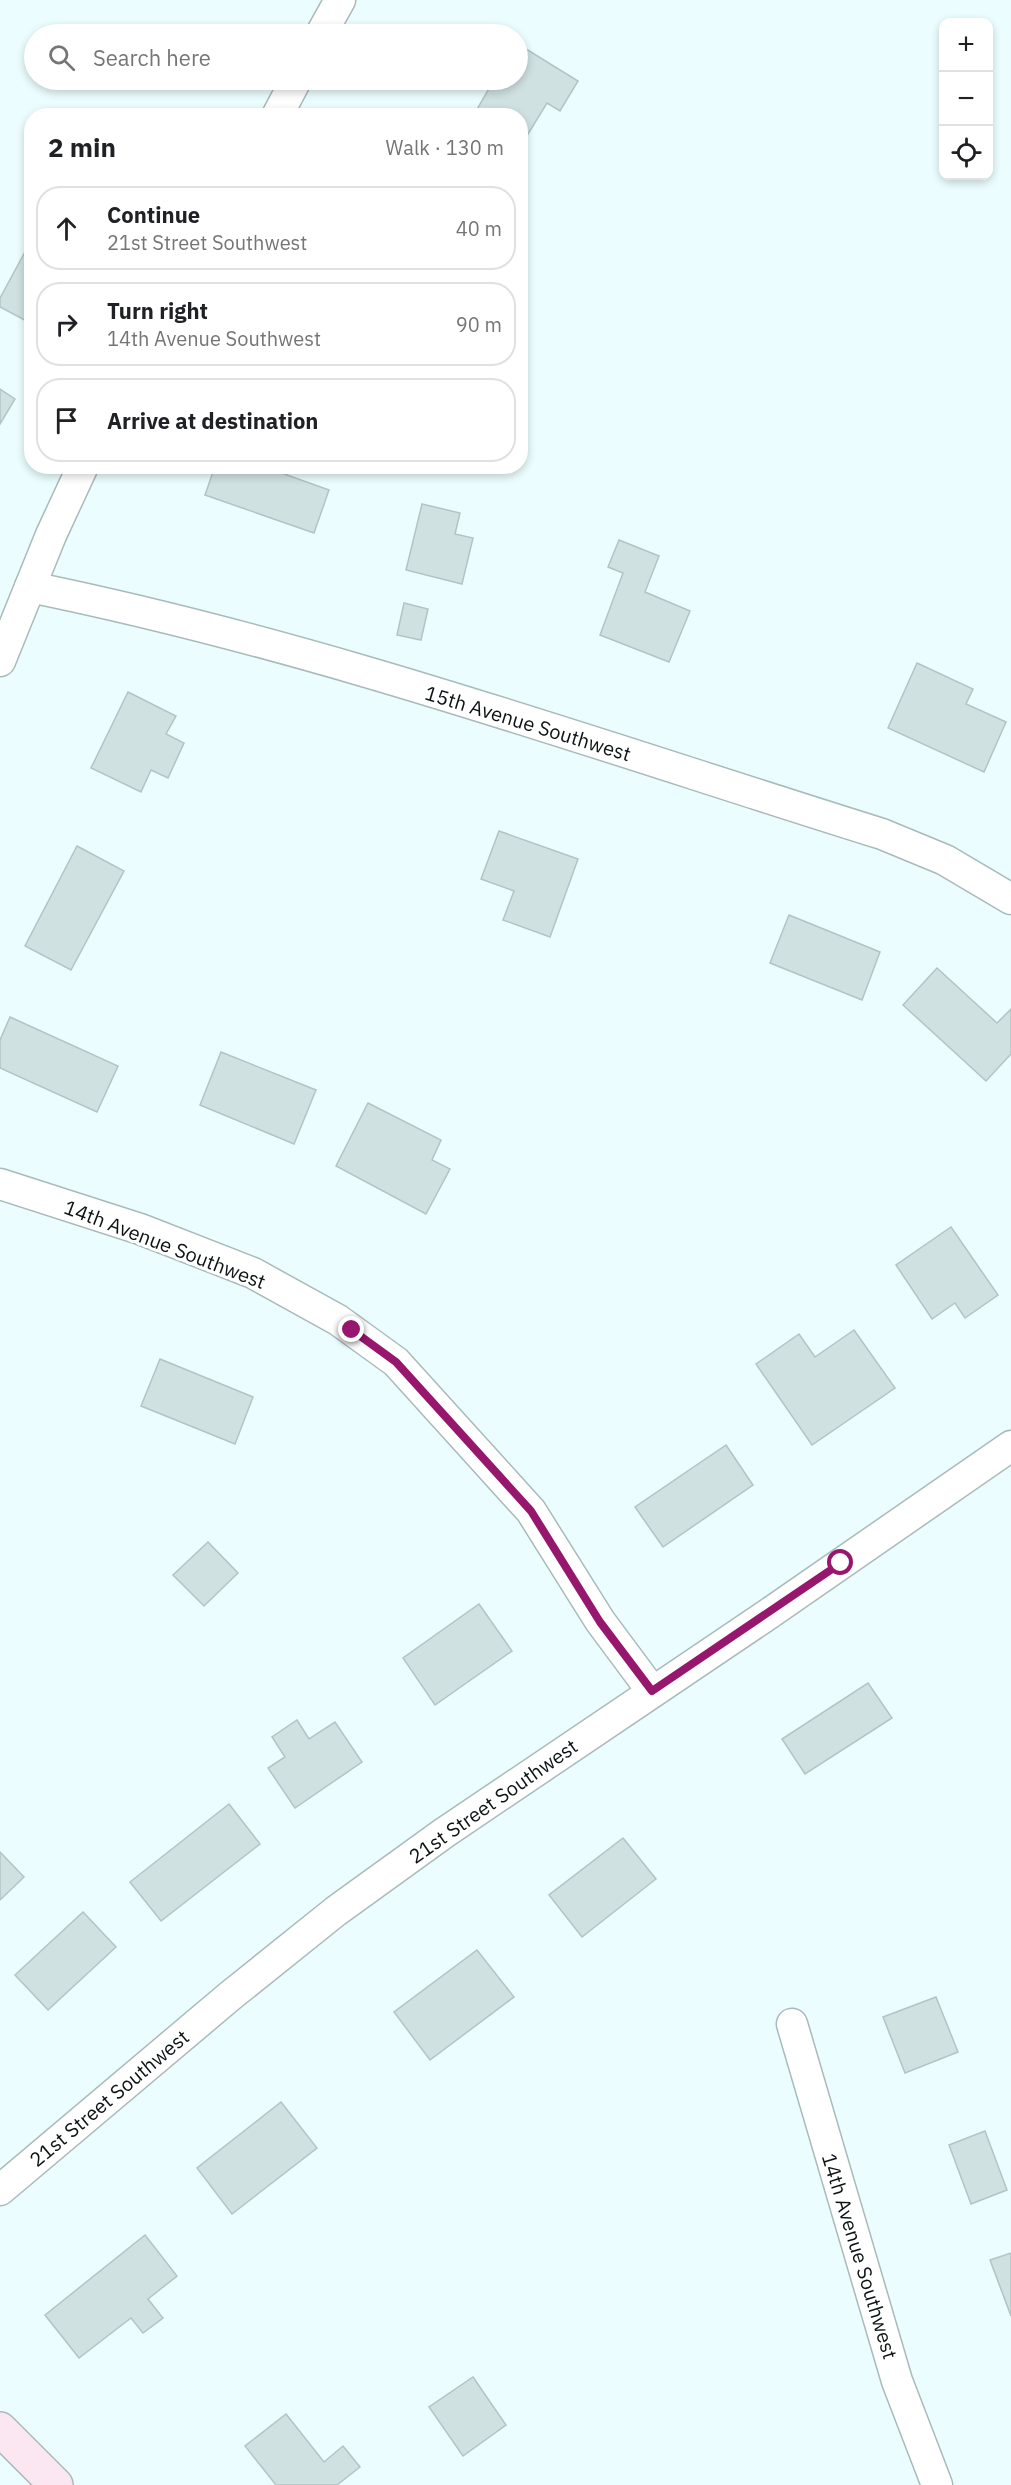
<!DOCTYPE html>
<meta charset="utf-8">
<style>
:root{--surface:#fff;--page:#f6f6f6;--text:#202124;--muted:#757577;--line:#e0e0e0}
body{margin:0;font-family:"IBM Plex Sans",sans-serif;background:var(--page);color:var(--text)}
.controls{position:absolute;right:18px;top:18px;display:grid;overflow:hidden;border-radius:12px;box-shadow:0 3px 9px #0003}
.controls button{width:54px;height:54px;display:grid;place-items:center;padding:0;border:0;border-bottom:2px solid var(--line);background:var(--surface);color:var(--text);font:30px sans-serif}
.stop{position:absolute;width:18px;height:18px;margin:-14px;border:4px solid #97166e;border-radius:50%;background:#fff}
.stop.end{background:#97166e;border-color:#fff;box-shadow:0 2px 6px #0008}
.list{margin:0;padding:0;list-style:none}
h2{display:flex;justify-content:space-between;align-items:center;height:78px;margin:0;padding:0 24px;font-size:26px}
h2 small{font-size:20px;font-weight:400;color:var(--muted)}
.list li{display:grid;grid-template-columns:39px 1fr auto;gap:18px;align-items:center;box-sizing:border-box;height:84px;margin:0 12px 12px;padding:0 12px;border:2px solid var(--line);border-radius:24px}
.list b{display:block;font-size:22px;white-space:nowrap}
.list p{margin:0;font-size:20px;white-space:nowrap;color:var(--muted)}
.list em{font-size:20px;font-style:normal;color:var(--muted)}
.icon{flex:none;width:33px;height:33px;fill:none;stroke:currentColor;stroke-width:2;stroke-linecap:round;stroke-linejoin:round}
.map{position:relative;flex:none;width:1011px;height:2485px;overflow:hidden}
.search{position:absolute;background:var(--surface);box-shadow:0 3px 9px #0003;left:24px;top:24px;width:504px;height:66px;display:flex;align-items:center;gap:15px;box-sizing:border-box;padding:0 21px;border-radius:33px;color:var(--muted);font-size:22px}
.panel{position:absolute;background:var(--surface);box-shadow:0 3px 9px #0003;left:24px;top:108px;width:504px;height:366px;border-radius:24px}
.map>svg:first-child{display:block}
</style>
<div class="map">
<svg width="1011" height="2485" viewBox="0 0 1011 2485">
<rect width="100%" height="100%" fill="#ebfdfe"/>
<g fill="#d0e1e2" stroke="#b3c4c5" stroke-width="1.5">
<polygon points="518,44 578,81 560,111 547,103 520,147 520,116 473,116 494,80 518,80"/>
<polygon points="32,239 32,324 0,307 0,298"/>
<polygon points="0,389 15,399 0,424"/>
<polygon points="215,466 262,466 329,490 314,533 205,495"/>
<polygon points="422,504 460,513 455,534 473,538 462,584 406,570"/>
<polygon points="619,540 659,556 645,592 690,611 669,662 600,635 623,573 608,567"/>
<polygon points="404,603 428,609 421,640 397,635"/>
<polygon points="917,663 973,689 966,704 1006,722 984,772 888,728"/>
<polygon points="128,692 176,716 166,734 184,743 168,778 151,770 141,792 91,768"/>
<polygon points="499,831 578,859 550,937 503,920 514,891 481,879"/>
<polygon points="77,846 124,871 71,970 25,946"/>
<polygon points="789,915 880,952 862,1000 770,963"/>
<polygon points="937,968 997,1023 1011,1009 1011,1054 986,1081 903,1005"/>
<polygon points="10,1017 118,1066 97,1112 0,1068 0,1040"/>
<polygon points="221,1052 316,1090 294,1144 200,1105"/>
<polygon points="368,1103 441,1140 432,1160 450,1169 426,1214 336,1166"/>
<polygon points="951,1227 998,1295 965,1318 955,1303 932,1319 896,1265"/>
<polygon points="854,1330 895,1388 812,1445 756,1364 799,1334 815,1357"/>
<polygon points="160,1359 253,1397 235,1444 141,1406"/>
<polygon points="726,1445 753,1485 663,1547 635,1507"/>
<polygon points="208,1542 238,1573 204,1606 173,1575"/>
<polygon points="479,1604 512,1651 435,1705 403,1658"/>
<polygon points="868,1683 892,1718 805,1774 782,1739"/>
<polygon points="297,1720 309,1739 335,1722 362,1762 295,1808 268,1768 285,1757 272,1737"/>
<polygon points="229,1804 260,1844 161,1921 130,1882"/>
<polygon points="623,1838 656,1879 582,1937 549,1895"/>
<polygon points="0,1852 24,1877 0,1900"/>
<polygon points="83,1912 116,1947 48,2010 15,1975"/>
<polygon points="477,1950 514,1997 430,2060 394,2012"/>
<polygon points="936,1997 958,2052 905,2073 883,2017"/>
<polygon points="281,2102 317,2148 232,2214 197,2168"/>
<polygon points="985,2131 1007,2190 971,2204 949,2145"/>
<polygon points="145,2235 177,2276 148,2299 163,2318 143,2333 131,2318 79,2358 45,2315"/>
<polygon points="1011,2253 1011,2316 990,2260"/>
<polygon points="473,2377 506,2425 463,2456 429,2407"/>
<polygon points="286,2414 324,2462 343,2446 360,2467 337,2485 276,2485 245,2446"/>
</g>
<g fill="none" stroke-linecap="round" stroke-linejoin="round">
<g stroke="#a9baba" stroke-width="33">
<g id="street">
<polyline points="321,34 340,0"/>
<polyline points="277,116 296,80"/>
<path d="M 30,587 C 320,646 600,746 882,834 L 945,860 L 1011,899"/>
<polyline points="0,661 51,535 83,466"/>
<polyline points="0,1184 140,1229 253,1273 338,1320 396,1362 531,1511 600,1621 652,1691"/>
<polyline points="792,2024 897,2381 937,2485"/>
<polyline points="0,2190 230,1996 336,1911 444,1833 764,1617 1011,1446"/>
</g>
</g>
<g stroke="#a9baba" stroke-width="36">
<polyline id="secondary" points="0,2429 56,2485"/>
</g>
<use href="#street" stroke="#fff" stroke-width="30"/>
<use href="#secondary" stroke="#fbe7f2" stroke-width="33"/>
</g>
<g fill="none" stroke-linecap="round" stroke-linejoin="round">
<polyline stroke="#97166e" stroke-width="8" points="352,1330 396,1362 531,1511 600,1622 652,1691 841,1563"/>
</g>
<g text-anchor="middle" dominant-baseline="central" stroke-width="6" stroke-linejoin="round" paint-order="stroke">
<g font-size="20" fill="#0d1314" stroke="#fff">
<text transform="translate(528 723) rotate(17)">15th Avenue Southwest</text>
<text transform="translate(165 1244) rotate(21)">14th Avenue Southwest</text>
<text transform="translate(493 1801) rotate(-35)">21st Street Southwest</text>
<text transform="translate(109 2098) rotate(-40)">21st Street Southwest</text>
<text transform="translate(860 2256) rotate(73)">14th Avenue Southwest</text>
</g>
</g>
</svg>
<div class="controls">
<button>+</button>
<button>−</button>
<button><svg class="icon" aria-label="locate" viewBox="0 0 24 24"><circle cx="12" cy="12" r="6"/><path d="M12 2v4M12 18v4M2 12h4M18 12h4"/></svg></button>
</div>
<div class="stop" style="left:841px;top:1563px"></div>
<div class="stop end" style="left:352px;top:1330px"></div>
<div class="search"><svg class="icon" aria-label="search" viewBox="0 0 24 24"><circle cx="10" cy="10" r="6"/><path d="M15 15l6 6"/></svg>Search here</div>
<section class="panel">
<h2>2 min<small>Walk · 130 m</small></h2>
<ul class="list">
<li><svg class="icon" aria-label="ahead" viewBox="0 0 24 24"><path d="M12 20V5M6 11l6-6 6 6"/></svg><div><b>Continue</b><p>21st Street Southwest</p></div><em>40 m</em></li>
<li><svg class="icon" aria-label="right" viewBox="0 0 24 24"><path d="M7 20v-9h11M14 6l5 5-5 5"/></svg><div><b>Turn right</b><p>14th Avenue Southwest</p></div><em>90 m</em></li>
<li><svg class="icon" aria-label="arrive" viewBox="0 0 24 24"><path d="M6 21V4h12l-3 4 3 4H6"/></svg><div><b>Arrive at destination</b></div></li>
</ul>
</section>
</div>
